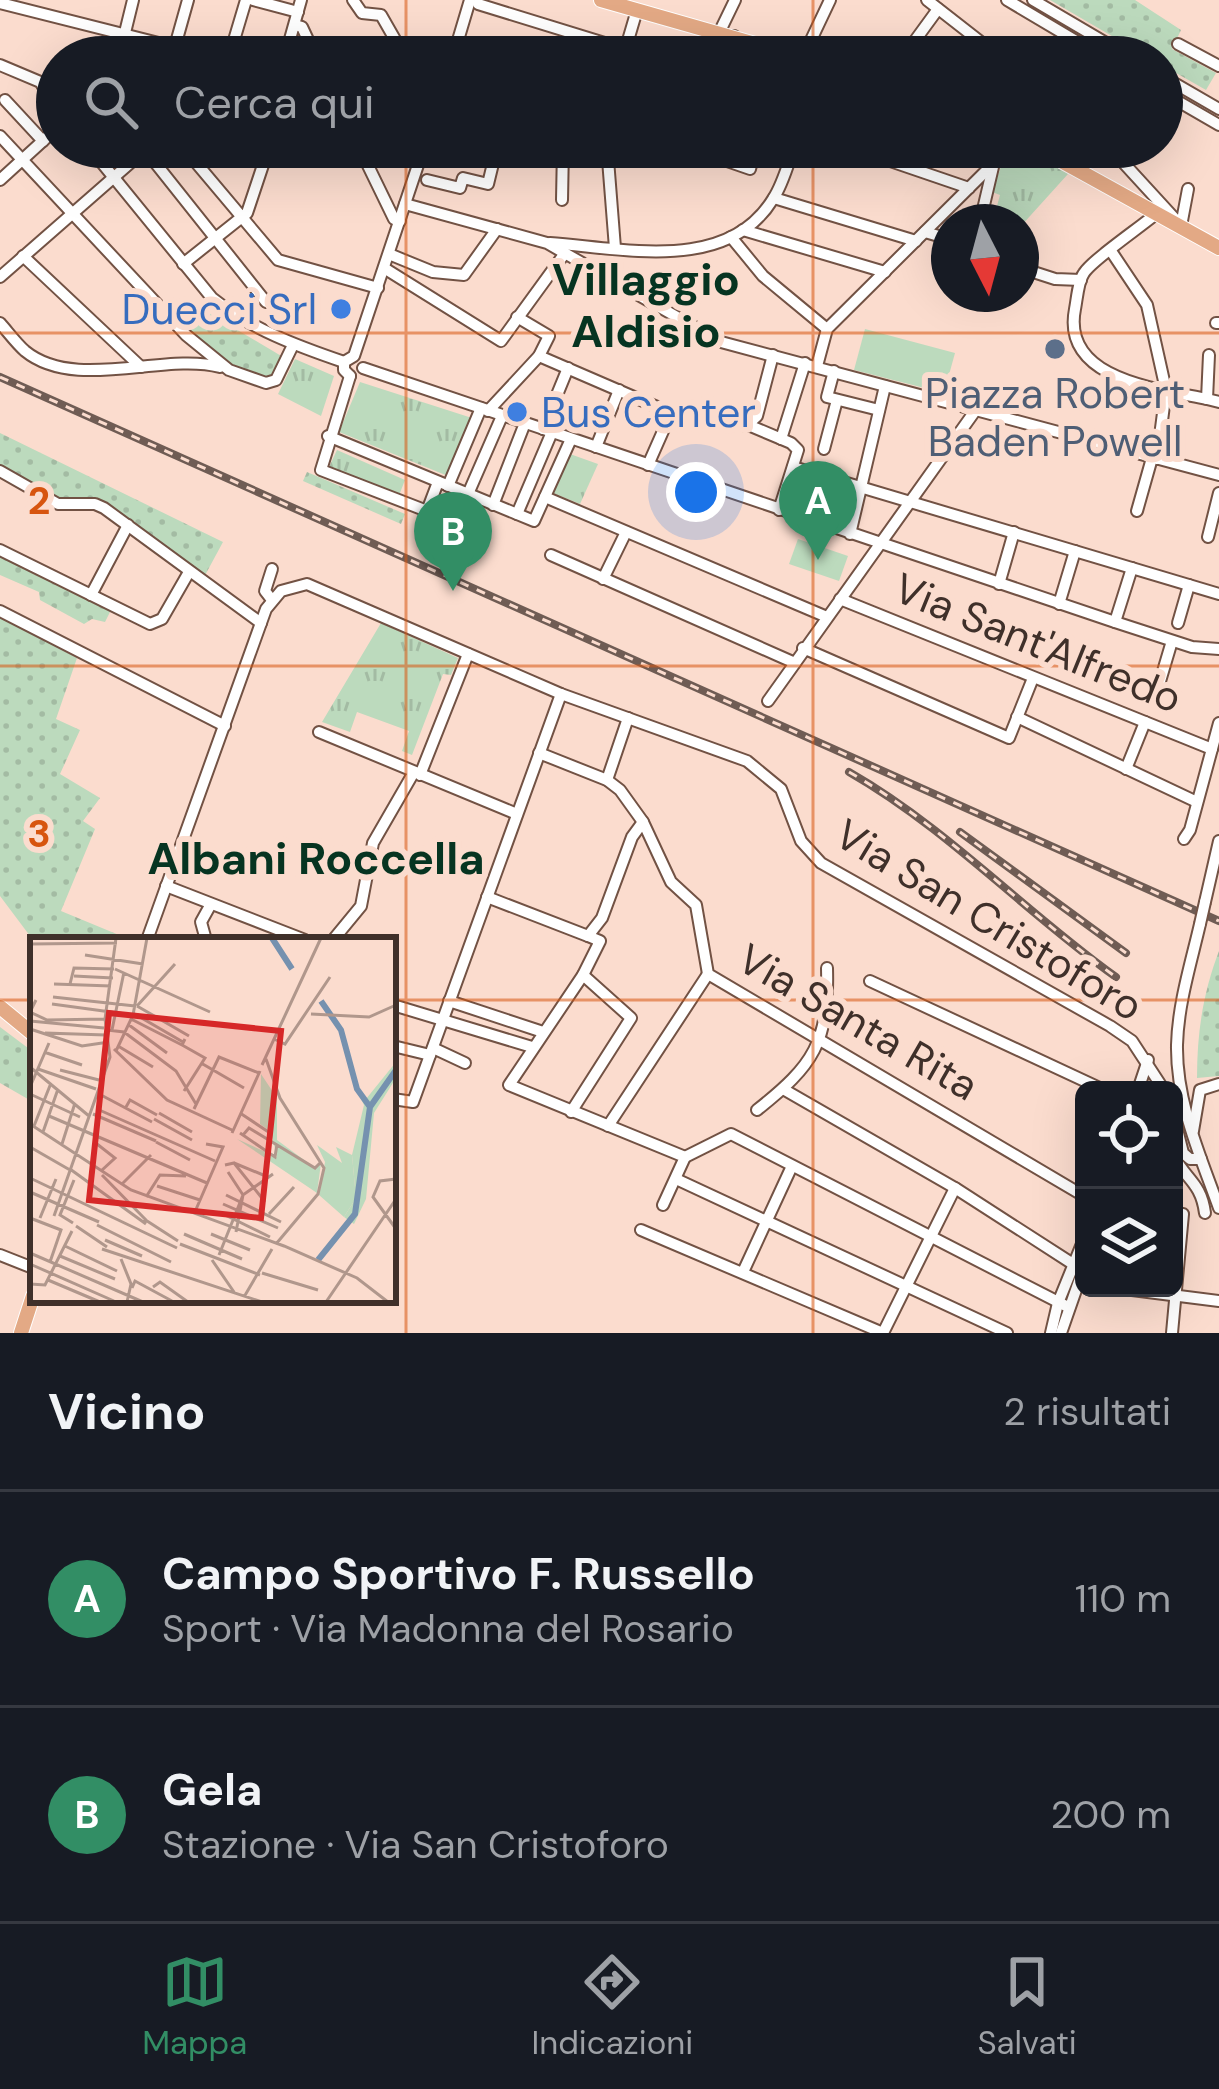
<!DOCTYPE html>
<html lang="it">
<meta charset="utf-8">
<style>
:root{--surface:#171b24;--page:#20242c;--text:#f1f3f6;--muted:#9ea1a6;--line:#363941;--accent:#328e65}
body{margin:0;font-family:"DM Sans",sans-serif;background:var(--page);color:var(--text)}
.controls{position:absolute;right:36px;bottom:36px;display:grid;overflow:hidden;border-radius:18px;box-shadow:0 12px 48px #0002}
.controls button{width:108px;height:108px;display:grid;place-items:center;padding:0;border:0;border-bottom:3px solid var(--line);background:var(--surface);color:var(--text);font:60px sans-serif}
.compass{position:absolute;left:931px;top:204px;width:108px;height:108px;border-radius:50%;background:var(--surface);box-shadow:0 12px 48px #0002;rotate:174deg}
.you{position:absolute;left:696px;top:492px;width:42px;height:42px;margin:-30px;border:9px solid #fff;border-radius:50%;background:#1a73e8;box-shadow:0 0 0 18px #1a73e833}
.badge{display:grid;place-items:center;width:78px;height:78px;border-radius:50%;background:var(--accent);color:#fff;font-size:39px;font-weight:700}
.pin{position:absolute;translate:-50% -99px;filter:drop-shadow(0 3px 6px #0008)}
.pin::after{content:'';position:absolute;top:63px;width:42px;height:36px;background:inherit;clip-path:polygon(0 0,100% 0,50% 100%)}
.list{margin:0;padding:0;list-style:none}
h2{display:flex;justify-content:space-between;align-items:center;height:156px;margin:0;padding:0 48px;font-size:51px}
h2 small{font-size:39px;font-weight:400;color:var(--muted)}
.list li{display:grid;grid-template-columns:78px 1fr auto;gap:36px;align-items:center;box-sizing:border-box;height:216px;padding:0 48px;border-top:3px solid var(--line)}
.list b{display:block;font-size:45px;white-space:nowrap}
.list p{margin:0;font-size:39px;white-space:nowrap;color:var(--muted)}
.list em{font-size:39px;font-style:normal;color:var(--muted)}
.icon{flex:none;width:66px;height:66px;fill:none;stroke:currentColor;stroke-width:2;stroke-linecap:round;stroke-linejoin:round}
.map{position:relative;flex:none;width:1219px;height:1333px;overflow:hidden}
.search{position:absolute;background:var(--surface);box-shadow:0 12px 48px #0002;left:36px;right:36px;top:36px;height:132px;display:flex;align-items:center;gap:30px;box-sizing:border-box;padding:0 42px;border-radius:66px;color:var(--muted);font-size:45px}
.sheet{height:588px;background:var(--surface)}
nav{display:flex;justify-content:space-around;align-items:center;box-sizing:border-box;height:168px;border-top:3px solid var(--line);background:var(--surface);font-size:33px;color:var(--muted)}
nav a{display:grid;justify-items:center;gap:6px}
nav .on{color:var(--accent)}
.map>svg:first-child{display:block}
</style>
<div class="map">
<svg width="1219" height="1333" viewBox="0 0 1219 1333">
<defs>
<pattern id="grass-dots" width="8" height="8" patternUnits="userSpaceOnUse" patternTransform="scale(3)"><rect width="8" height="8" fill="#bcdabd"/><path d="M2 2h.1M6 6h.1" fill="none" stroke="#a3bba3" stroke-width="1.8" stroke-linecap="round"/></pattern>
<pattern id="park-tufts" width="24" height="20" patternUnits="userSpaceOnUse" patternTransform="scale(3)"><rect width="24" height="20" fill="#bcdabd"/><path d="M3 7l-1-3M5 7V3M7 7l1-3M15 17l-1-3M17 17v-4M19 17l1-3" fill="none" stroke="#a3bba3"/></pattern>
</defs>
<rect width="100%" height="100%" fill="#fbdcce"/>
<g fill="url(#grass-dots)">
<polygon points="1050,0 1135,0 1181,30 1172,49 1216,73 1206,90 1162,65 1162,57 1148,57"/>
<polygon points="207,312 283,357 274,374 265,378 231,365 188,330"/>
<polygon points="0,433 223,542 203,579 111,508 54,500 0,471"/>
<polygon points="307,472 405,514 401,524 303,481"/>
<polygon points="0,557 111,610 105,622 92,619 84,624 40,600 39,592 0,575"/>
<polygon points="0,616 77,658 56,719 80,730 60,774 100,798 83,821 95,829 61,911 131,940 33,940 0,896"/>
<path d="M 1219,951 L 1219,1076 L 1197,1078 C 1197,1032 1203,993 1219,951 Z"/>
<polygon points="0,1027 32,1051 33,1102 0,1083"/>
</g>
<g fill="url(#park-tufts)">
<polygon points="1008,147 1020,147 1068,174 1021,226 1021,222 984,222 988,204 997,206 1000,195 992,192"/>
<polygon points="295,359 334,376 321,416 278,394"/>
<polygon points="360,382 472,418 448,476 339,432"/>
<polygon points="337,450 405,480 398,498 329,467"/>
<polygon points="570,454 598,464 580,504 553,493"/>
<polygon points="381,623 458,658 451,675 443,674 412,755 402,751 409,731 357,712 350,732 322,722"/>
</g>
<g fill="#bcdabd">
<polygon points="865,329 955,353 944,393 854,370"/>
<polygon points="798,539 848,556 839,581 789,564"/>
</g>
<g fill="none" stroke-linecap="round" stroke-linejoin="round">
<g stroke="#725244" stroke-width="14">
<g id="minor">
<polyline points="253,0 298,12"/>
<polyline points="353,0 362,13 381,15 405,57"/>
<polyline points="927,0 1000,57"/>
<polyline points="1007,0 1103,57"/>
<polyline points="1033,0 1130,57"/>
<polyline points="0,3 214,57"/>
<polyline points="478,4 650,57"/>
<polyline points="295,25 302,27 316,57"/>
<polyline points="720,31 735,0"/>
<polyline points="1178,44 1219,66"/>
<polyline points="624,54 637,10"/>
<polyline points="119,57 133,0"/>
<polyline points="172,57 188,0"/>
<polyline points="229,57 246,0"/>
<polyline points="285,57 301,0"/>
<polyline points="453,57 470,0"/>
<polyline points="727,57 734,36"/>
<polyline points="803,57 830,0"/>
<polyline points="903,57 938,9"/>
<polyline points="966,57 978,41"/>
<polyline points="0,65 57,89"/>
<polyline points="1162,76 1219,109"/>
<polyline points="42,85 57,106"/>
<polyline points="1162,92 1219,125"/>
<polyline points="5,100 43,141"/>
<polyline points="0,136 186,335 229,370 266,383 276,380 293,345"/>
<path d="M 89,147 L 212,298 C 251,329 297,346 344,362"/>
<polyline points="203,147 198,165 278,260 378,288"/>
<polyline points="359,147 394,219 400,221"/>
<polyline points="607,147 615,248"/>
<polyline points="709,147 724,160 750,169 755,150"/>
<polyline points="849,147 969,188"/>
<polyline points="1109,147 1175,219"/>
<polyline points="607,150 677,161 695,147"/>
<polyline points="0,180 57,128"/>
<polyline points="427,180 460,188 463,178 488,184 497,147"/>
<polyline points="774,198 916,241"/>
<polyline points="562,200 563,147"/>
<polyline points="405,204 547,243 721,342 1219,475"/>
<path d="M 1157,213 C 1142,226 1092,260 1084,273 C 1078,281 1077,299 1075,309 C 1061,380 1159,389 1207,399"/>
<polyline points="980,222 993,167"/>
<polyline points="1181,226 1188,189"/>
<polyline points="743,230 885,272"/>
<polyline points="925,232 949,239"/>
<polyline points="731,237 763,276 827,329"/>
<path d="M 550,243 C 623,248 727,274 773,199 C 783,184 788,164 794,147"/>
<polyline points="1111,251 1147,305 1166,390 1157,459"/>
<polyline points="389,254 433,272 464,275 497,229"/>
<polyline points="23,256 141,367"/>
<polyline points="183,264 247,213 269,147"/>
<polyline points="384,268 501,341 565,253"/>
<polyline points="1021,268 1055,279 1081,280"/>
<polyline points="0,277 145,150 266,302"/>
<path d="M 0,323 C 8,332 16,343 25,351 C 75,392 164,352 220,367"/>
<polyline points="1216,323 1219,323"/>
<polyline points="1209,355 1207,399 1219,402"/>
<polyline points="539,356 671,413 734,419 791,443 798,450 779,510"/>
<polyline points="817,366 827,329 995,162 1002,147"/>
<polyline points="363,368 1115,622 1192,647 1219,649"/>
<polyline points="834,371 827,397 879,410"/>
<polyline points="350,376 344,370 344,362 354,356 424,147"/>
<polyline points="350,376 321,470 427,511 438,482"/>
<polyline points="488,411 539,356 549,336 517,317"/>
<polyline points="746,426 757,416 773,355"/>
<polyline points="543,429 568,368"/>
<polyline points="328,436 534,521 571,439"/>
<polyline points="781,439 805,363"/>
<polyline points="596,447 619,390"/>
<polyline points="824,449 837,400"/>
<polyline points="648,465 671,413"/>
<polyline points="793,467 1219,594"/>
<polyline points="0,471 58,504 95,504 104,508 261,623"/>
<polyline points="448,486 481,408"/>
<polyline points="468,494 502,416"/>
<polyline points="545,497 827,617"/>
<polyline points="493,505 525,423"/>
<polyline points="1137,511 1152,458"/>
<polyline points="517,514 552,432"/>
<polyline points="850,534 885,386"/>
<polyline points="1208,537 1219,493"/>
<polyline points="0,550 150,624 162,619 189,572"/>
<polyline points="551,555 795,663"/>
<polyline points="603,579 626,532"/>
<polyline points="999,584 1014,532"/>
<polyline points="91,595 128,525"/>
<polyline points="840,599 1212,749"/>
<polyline points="272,600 265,591 272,569"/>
<polyline points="1059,604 1075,551"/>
<polyline points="0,611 225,726"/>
<polyline points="1115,622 1132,568"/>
<polyline points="1178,623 1189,585"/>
<polyline points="803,648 1009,738 1033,678"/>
<polyline points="1158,688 1172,641"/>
<polyline points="768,701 975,411"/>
<polyline points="1017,717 1197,802"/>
<polyline points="319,732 517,814"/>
<polyline points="539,753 607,780 620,790 643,822 671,882 696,905 708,974 1084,1196"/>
<polyline points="1126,769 1145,722"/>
<polyline points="420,775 468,654"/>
<polyline points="607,780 628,718"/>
<polyline points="643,822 632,837 602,918 588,936 600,941 583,975 509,1085 685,1157 663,1205"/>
<polyline points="1184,839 1190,830 1219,723"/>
<polyline points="166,886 305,940"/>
<polyline points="487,897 588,936"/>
<polyline points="1205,902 1219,841"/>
<path d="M 1200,924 C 1191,963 1178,1004 1177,1045 C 1176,1102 1200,1155 1219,1208"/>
<polyline points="147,940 266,609 281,591 307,584 561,694 747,761 781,789 801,841 821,863 1110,1026 1132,1041 1164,1090"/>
<polyline points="206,940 201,922 211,904"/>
<polyline points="333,940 361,906 373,843 414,772"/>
<polyline points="870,981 1104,1090"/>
<polyline points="449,1001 543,1032"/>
<polyline points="393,1005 532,1047"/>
<polyline points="393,1046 430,1055"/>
<polyline points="433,1048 465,1063"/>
<polyline points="783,1089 955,1188 1073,1264"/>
<polyline points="1138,1090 1148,1060"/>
<polyline points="393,1099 413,1102 561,694"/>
<path d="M 757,1110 C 814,1065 829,1042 827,968"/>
<polyline points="571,1112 631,1018 583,975"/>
<polyline points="1174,1117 1183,1153 1190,1159 1201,1159"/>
<polyline points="608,1126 708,974"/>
<polyline points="1193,1131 1200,1090 1219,1084"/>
<path d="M 1174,1156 C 1185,1179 1201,1182 1205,1213"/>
<polyline points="685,1157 731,1134 1068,1307"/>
<polyline points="676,1179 1007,1333"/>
<polyline points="641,1230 883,1333"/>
<polyline points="0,1255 33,1268"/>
<polyline points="743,1272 792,1166"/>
<polyline points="1116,1288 1219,1301"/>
<polyline points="883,1333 955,1188"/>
<polyline points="1051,1333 1058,1303 1084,1239"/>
<polyline points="1061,1333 1084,1267"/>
<polyline points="1172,1333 1183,1214"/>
</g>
</g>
<g stroke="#fff" stroke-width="16">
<g id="major">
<polyline points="601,0 801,57"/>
<polyline points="1036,147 1219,248"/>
<polyline points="0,1007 33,1034"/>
<polyline points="21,1333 33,1296"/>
</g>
</g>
<use href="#minor" stroke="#fff" stroke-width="10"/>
<use href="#major" stroke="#e3a985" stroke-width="14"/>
<g stroke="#6f5c54" stroke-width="8">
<g id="rail">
<polyline points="0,377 1219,921"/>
<path d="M 849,772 C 947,828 1025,912 1116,977"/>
<polyline points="960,832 1126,953"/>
</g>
</g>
<use href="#rail" stroke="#fbdcce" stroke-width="3" stroke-dasharray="9" stroke-linecap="butt"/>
<g stroke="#725244" stroke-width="14" stroke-linecap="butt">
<polyline id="minor-bridge" points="1200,924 1205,902"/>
</g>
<use href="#minor-bridge" stroke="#fff" stroke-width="10"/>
</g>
<path fill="none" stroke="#d7550f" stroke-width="3" stroke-opacity="0.55" d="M 406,0 L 406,57M 813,0 L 813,57M 406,147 L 406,1333M 813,147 L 813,1333M 0,333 L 1219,333M 0,666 L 1219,666M 0,1000 L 33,1000M 393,1000 L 1219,1000"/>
<g fill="#3f7fe0" stroke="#fbdcce" stroke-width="4.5">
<circle cx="341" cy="309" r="12"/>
<circle cx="517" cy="412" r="12"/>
</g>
<circle fill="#5c6f8a" stroke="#fbdcce" stroke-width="4.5" cx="1055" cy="349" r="12"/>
<g text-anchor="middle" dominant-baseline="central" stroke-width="12" stroke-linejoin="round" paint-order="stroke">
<g font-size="42" fill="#366cbe" stroke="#fbdcce" text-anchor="end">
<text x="317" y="309">Duecci Srl</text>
<text x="541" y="412" text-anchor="start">Bus Center</text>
</g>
<g font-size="42" fill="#4e5e75" stroke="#fbdcce">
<text x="1055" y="393">Piazza Robert<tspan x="1055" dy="48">Baden Powell</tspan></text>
</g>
<g font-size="42" fill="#3f302a" stroke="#fbdcce">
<text transform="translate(1038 643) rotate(22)">Via Sant'Alfredo</text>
<text transform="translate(989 920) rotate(31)">Via San Cristoforo</text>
<text transform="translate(858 1022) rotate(30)">Via Santa Rita</text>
</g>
<g font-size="45" font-weight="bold" fill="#063421" stroke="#fbdcce">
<text x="646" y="279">Villaggio<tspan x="646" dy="52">Aldisio</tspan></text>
<text x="316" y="858">Albani Roccella</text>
</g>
</g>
<g transform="translate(30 937)">
<rect width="366" height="366" fill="#fbdcce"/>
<path d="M 231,137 L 247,161 L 247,203 L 285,231 L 291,226 L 287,256 L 207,202 L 247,220 L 241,195 L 230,187 ZM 287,208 L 312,226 L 306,210 L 322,218 L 326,261 L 314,280 L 289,258 L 295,225 Z" fill="#bcdabd"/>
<path d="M 366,125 L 366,141 L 344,176 L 336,262 L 324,287 L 314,280 L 326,261 L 322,218 L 334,168 L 324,148 L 336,162 Z" fill="#bcdabd"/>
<path fill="none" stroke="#7591af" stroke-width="6" d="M 242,1 L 262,32M 291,64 L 311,93 L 327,152 L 340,170M 288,323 L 325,277 L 340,170 L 366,133"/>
<path fill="none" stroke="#b0978c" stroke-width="3" d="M 0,7 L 87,6M 55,18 L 113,27M 85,32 L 180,75M 44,39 L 83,41M 24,47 L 81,49M 40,47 L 44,31 L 84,32M 23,60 L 105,69M 6,63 L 0,75 L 17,83 L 75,82M 22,67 L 103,78M 107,69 L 145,27M 107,69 L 159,99M 103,76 L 153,105M 281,77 L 339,80 L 366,68M 101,82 L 152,108M 0,84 L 74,91M 99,88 L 137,116M 0,92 L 52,109 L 79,105M 77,93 L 94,95 L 146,134 L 166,167M 82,93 L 94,35M 15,96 L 76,98M 244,102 L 255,107 L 300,40M 88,109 L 123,130M 84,112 L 137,163 L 202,193M 86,114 L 103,78 L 117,1M 14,115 L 52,128M 236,122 L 250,161 L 294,231 L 288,257 L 246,307M 171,126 L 214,151M 232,128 L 291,1M 0,130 L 59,179M 8,132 L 66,152M 30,133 L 69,143M 0,150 L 19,106M 154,154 L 175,121 L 152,108 L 155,102M 0,157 L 50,180M 71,158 L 122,185M 96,170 L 100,163 L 127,178M 67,172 L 185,224M 164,172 L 189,120 L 229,136M 129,176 L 162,195M 210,176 L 240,196M 63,177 L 126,204M 19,179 L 177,246M 124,182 L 162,203M 0,187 L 101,253 L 254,309 L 327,341 L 358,365M 4,189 L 21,146M 13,195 L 28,152M 202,196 L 230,134M 210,196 L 245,220 L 247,207M 213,198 L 219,191 L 285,231 L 290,226M 126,205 L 160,223M 32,207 L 45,166M 67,207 L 85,221 L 71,234M 0,210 L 40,233M 204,226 L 238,240M 195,228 L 204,226 L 235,265M 40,232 L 116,287M 198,235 L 213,258 L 243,237M 72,238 L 116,283M 0,241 L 147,311M 366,242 L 350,244 L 343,260 L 366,292M 91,248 L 121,218M 127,249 L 170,263M 0,255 L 69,285M 196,258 L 251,285M 116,260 L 130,238 L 156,239M 193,267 L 248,291M 189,275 L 240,300M 164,277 L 193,210 L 176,207M 239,277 L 264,250M 24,279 L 80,120 L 75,82 L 86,1M 0,281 L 31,293 L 20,325M 10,281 L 26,242M 114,282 L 148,304M 43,286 L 30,278 L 44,243M 67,288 L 141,325M 46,289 L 77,310M 154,297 L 212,322M 181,297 L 220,313M 75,303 L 112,319M 150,307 L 230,338M 35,309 L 87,334M 72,312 L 232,365M 0,316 L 113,365M 189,318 L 213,258 L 206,295M 30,319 L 85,342M 91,322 L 101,347 L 97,365M 182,323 L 204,355M 0,327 L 84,364M 232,336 L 288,353M 18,343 L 70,365M 0,347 L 15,348 L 42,294M 123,350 L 130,345 L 158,365M 102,351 L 105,344 L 142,364M 214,360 L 242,312M 296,365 L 366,262"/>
<path fill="#d62828" fill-opacity="0.15" stroke="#d62828" stroke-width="6" d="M 79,76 L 251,94 L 231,281 L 59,263 Z"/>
<rect width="366" height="366" fill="none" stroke="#3f302a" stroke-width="6"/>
</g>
<g font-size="39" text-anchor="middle" font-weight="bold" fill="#d7550f" stroke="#fbdcce" stroke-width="12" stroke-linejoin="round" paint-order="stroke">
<text x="39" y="514">2</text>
<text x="39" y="847">3</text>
</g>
</svg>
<div class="controls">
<button><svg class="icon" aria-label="locate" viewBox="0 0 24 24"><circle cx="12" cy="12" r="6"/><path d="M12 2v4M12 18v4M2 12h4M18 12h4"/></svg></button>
<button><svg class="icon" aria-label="layers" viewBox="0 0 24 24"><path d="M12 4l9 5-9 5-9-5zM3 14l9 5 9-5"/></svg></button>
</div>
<svg class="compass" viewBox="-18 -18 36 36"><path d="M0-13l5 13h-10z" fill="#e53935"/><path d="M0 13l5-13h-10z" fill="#9ea1a6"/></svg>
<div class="you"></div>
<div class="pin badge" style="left:818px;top:560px">A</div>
<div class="pin badge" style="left:453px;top:591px">B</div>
<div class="search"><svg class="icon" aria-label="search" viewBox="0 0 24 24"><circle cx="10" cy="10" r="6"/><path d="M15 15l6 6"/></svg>Cerca qui</div>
</div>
<section class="sheet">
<h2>Vicino<small>2 risultati</small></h2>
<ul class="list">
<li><span class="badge">A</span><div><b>Campo Sportivo F. Russello</b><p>Sport · Via Madonna del Rosario</p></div><em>110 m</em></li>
<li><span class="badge">B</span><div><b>Gela</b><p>Stazione · Via San Cristoforo</p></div><em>200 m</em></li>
</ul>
</section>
<nav>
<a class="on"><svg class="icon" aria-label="map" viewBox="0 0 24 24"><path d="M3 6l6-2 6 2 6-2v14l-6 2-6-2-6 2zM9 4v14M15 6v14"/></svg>Mappa</a>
<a><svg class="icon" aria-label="directions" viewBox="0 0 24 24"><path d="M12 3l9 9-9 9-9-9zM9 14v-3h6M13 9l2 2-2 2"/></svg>Indicazioni</a>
<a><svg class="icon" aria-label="saved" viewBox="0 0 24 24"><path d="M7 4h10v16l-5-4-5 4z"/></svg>Salvati</a>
</nav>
